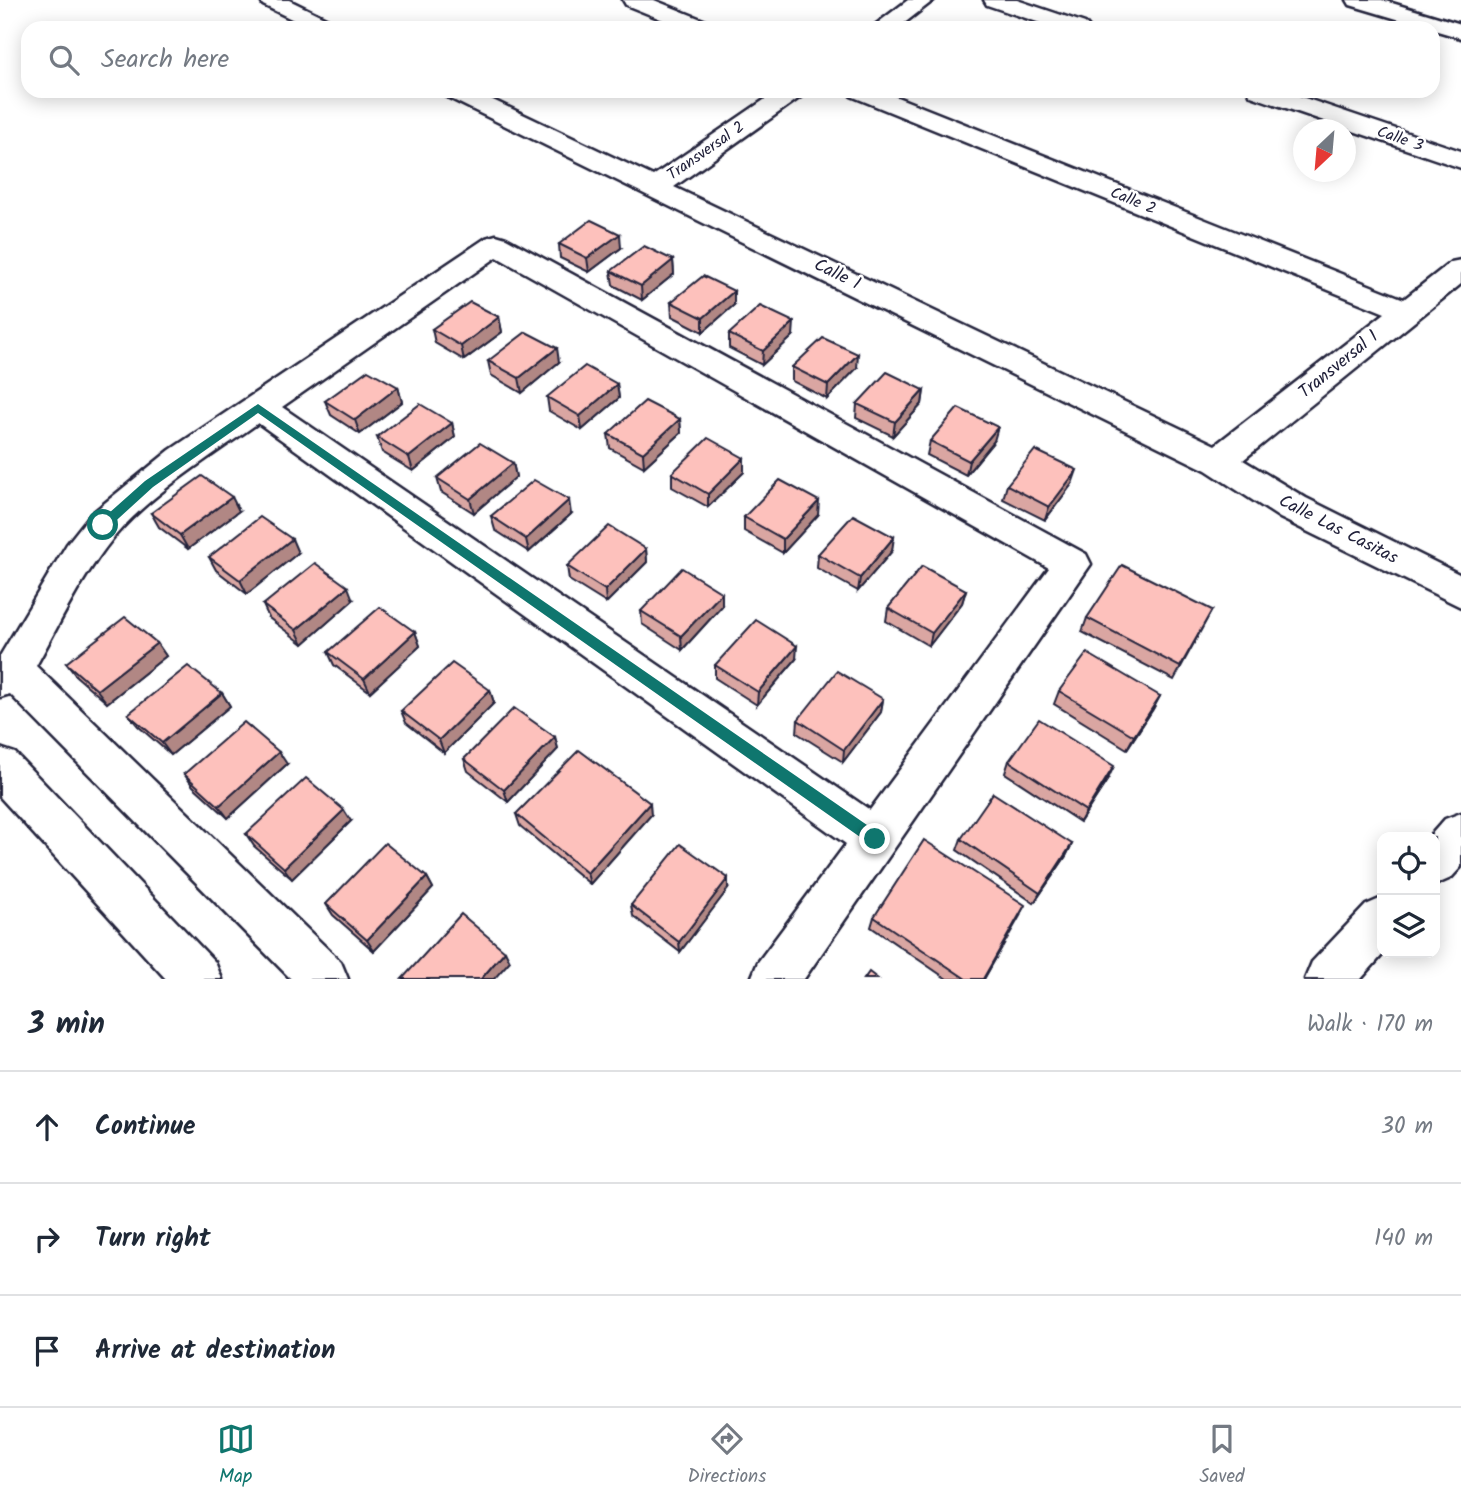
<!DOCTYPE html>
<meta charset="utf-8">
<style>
:root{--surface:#fff;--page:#f6f6f7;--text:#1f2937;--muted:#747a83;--line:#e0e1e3;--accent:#0f766e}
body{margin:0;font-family:Kalam,sans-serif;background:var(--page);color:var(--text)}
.controls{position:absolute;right:21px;bottom:21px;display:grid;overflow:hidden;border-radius:14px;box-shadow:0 4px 18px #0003}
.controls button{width:63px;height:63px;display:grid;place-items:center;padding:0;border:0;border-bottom:2px solid var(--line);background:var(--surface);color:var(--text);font:35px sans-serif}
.compass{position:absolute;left:1293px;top:119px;width:63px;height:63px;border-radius:50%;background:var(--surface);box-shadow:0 4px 18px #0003;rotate:206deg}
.stop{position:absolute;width:21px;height:21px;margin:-16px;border:5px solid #0f766e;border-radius:50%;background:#fff}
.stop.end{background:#0f766e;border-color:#fff;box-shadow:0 2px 7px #0008}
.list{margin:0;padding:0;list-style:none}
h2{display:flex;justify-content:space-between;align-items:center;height:91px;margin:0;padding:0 28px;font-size:30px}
h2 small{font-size:23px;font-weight:400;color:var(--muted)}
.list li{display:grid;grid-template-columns:46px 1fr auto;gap:21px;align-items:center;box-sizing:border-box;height:112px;padding:0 28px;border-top:2px solid var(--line)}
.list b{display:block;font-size:26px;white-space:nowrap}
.list em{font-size:23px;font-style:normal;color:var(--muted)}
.icon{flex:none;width:38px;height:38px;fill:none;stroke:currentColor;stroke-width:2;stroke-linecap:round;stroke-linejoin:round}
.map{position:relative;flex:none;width:1461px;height:979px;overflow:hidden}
.search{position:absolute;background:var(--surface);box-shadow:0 4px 18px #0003;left:21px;right:21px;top:21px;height:77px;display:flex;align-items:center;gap:18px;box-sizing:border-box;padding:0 24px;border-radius:21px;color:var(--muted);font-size:26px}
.sheet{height:427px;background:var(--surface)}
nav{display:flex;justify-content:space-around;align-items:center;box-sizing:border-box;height:98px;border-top:2px solid var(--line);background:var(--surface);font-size:19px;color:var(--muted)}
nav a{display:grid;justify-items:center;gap:4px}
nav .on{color:var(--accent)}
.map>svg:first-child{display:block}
</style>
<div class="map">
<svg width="1461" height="979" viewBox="0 0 1461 979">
<rect width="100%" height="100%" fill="#fff"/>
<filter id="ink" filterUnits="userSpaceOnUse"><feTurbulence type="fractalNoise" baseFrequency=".0143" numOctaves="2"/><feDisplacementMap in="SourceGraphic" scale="14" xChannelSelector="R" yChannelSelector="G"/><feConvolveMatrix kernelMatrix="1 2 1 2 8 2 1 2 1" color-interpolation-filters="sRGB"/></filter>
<g filter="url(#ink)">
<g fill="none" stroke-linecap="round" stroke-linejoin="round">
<g stroke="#22223b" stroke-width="5">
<g id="street">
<polygon points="260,0 289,0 336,23 340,28 310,28 263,5"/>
<polygon points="623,0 654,0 711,23 715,28 683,28 626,5"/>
<polygon points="908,0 934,0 898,28 871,28"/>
<polygon points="984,0 1017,0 1085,23 1089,28 1055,28 987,5"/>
<polygon points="1347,0 1382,0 1461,24 1461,38 1350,5"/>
<polygon points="442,91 474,91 653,176 777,91 805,91 802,96 674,187 1215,445 1385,313 851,96 848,91 882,91 1404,299 1451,262 1461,260 1461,284 1243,460 1306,498 1461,575 1461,607 1280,518 1206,470 445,96"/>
<polygon points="1248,91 1284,91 1461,151 1461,168 1251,96"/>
<path d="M 496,235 L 506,238 L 1086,554 L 1091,564 L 804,979 L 751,979 L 758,962 L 846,844 L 258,423 C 212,456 150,494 114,537 C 82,576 60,623 36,666 L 341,962 L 348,979 L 291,979 L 10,694 L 0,697 L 0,656 L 67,544 L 90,515 L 170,450 L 486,238 ZM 497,257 L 1049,568 L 870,810 L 282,407 Z"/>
<polygon points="0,748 15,753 215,962 222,979 166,979 0,797"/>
<polygon points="1461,813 1461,867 1451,878 1435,885 1435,837 1429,837 1445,819"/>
<polygon points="1382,898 1382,953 1384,953 1361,979 1305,979 1312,962 1366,905"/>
</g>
</g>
<use href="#street" fill="#fff" fill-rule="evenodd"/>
</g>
<g fill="#daa6a2" stroke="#22223b" stroke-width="2">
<polygon points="559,244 621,248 589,272 560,258"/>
<polygon points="673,260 674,274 642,300 613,285 611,271"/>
<polygon points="671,302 734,305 703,332 672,316"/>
<polygon points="499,317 502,332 464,360 435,343 432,329"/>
<polygon points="729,334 793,336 762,365 729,348"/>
<polygon points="488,361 559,362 522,393 491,375"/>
<polygon points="792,367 857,368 827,399 792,381"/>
<polygon points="617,384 619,398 582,430 549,411 547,397"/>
<polygon points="398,387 402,402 360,434 331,415 325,401"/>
<polygon points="924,390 922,404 893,436 856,418 857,404"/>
<polygon points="680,419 681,433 644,467 610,448 608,434"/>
<polygon points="452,423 455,437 413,471 382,452 377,437"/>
<polygon points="930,441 994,441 966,475 927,455"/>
<polygon points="744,458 744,472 708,507 672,487 672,473"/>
<polygon points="513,463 516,477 474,513 441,492 437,478"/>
<polygon points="1072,484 1045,520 1003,499 1007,485"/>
<polygon points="239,511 188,549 159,527 151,513"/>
<polygon points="571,514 529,552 495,530 491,516"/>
<polygon points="818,515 783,553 744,531 744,517"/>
<polygon points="646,549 647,562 606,603 569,580 567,566"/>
<polygon points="892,551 858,591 817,568 818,554"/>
<polygon points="298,553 247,594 216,570 209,557"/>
<polygon points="966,590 962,603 929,646 886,621 888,608"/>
<polygon points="353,600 303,644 269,618 263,605"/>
<polygon points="722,606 682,650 642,624 641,611"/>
<polygon points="1212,610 1174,680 1082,632 1087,618"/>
<polygon points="415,632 420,646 370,692 334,665 328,652"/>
<polygon points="157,643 166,656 107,703 76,676 66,663"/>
<polygon points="796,659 757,705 715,678 715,665"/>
<polygon points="490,690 494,703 444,753 406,723 401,711"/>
<polygon points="1059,691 1160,696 1153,709 1127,749 1054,704"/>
<polygon points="222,693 230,706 171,755 138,726 128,714"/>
<polygon points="883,699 881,712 843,762 797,733 798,720"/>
<polygon points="555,737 558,749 508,802 468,771 464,759"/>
<polygon points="1009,761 1108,779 1080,822 1005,773"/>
<polygon points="287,764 228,818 193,786 184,774"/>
<polygon points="516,814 651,815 590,884 520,826"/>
<polygon points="351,821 292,879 254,846 246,834"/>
<polygon points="961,839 1072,844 1066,856 1034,903 957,850"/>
<polygon points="427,877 433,888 374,951 333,915 326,904"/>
<polygon points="728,889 680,952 633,916 631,905"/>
<polygon points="1020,916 984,979 947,979 871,927 874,917"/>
</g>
<g fill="#b18784" stroke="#22223b" stroke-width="2">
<polygon points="620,234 621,248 589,272 587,258"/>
<polygon points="673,260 674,274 642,300 641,286"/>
<polygon points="734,291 734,305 703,332 703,318"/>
<polygon points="499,317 502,332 464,360 461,346"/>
<polygon points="794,322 793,336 762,365 763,351"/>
<polygon points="557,348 559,362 522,393 519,378"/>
<polygon points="858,354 857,368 827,399 828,385"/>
<polygon points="617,384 619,398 582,430 580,416"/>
<polygon points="398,387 402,402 360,434 355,420"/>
<polygon points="924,390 922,404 893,436 895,422"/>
<polygon points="680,419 681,433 644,467 643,453"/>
<polygon points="452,423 455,437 413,471 409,457"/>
<polygon points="998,427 994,441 966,475 969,461"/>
<polygon points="744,458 744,472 708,507 708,494"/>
<polygon points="513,463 516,477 474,513 470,499"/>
<polygon points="1077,470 1072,484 1045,520 1049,507"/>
<polygon points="232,497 239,511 188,549 180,535"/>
<polygon points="569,500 571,514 529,552 526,539"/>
<polygon points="819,501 818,515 783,553 783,539"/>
<polygon points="894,537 892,551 858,591 860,578"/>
<polygon points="292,539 298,553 247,594 240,580"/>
<polygon points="646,549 647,562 606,603 605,590"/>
<polygon points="348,587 353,600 303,644 296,630"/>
<polygon points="966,590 962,603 929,646 932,633"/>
<polygon points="722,593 722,606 682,650 681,636"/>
<polygon points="415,632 420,646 370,692 364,679"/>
<polygon points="157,643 166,656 107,703 97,690"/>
<polygon points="797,646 796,659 757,705 758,692"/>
<polygon points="490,690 494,703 444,753 439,740"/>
<polygon points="222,693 230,706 171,755 162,743"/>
<polygon points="1160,696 1153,709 1127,749 1134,736"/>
<polygon points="883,699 881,712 843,762 844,750"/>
<polygon points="555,737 558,749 508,802 504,790"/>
<polygon points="279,752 287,764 228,818 219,806"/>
<polygon points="1114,766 1108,779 1080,822 1086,811"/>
<polygon points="650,803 651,815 590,884 587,873"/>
<polygon points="344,810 351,821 292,879 284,868"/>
<polygon points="1072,844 1066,856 1034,903 1040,893"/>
<polygon points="427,877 433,888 374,951 367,940"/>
<polygon points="728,878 728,889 680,952 679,942"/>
<polygon points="1025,905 984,979 983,979"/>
<polygon points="505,951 510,961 494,979 481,979"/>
</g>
<g fill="#fdc1bc" stroke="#22223b" stroke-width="2">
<polygon points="591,220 620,234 587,258 559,244"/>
<polygon points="644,246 673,260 641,286 611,271"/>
<polygon points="703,276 734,291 703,318 671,302"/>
<polygon points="470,302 499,317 461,346 432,329"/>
<polygon points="760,306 794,322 763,351 729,334"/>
<polygon points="526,332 557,348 519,378 488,361"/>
<polygon points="823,338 858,354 828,385 792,367"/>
<polygon points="585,366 617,384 580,416 547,397"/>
<polygon points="368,370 398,387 355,420 325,401"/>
<polygon points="887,372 924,390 895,422 857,404"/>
<polygon points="645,401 680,419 643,453 608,434"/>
<polygon points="420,404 452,423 409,457 377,437"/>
<polygon points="958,408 998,427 969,461 930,441"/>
<polygon points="708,438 744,458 708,494 672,473"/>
<polygon points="480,443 513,463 470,499 437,478"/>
<polygon points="1035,450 1077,470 1049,507 1007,485"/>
<polygon points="202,476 232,497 180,535 151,513"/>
<polygon points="534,480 569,500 526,539 491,516"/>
<polygon points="780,480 819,501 783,539 744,517"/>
<polygon points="853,515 894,537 860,578 818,554"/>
<polygon points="260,517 292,539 240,580 209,557"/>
<polygon points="609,526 646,549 605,590 567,566"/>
<polygon points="315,563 348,587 296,630 263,605"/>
<polygon points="1122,565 1212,610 1180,667 1087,618"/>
<polygon points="922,566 966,590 932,633 888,608"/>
<polygon points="682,568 722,593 681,636 641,611"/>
<polygon points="380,607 415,632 364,679 328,652"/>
<polygon points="125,617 157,643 97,690 66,663"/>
<polygon points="756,620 797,646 758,692 715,665"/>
<polygon points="1087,653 1160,696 1134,736 1059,691"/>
<polygon points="452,663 490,690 439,740 401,711"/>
<polygon points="188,666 222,693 162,743 128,714"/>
<polygon points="837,671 883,699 844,750 798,720"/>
<polygon points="514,708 555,737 504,790 464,759"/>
<polygon points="1039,719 1114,766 1086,811 1009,761"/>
<polygon points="244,722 279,752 219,806 184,774"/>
<polygon points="579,750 650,803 587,873 516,814"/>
<polygon points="306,778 344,810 284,868 246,834"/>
<polygon points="993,793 1072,844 1040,893 961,839"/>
<polygon points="924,840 1025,905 983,979 966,979 874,917"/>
<polygon points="385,843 427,877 367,940 326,904"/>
<polygon points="680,844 728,878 679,942 631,905"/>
<polygon points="461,914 505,951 481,979 402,979"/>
<polygon points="869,972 878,979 864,979"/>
</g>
</g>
<polygon fill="#0f766e" points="258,404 880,834 880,844 870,844 258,413 153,487 108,528 99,528 99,522 145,481"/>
<g text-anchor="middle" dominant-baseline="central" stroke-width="5" stroke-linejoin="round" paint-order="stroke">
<g font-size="16" fill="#22223b" stroke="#fff">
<text transform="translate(1400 139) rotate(19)">Calle 3</text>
<text transform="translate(706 151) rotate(-35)">Transversal 2</text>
<text transform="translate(1133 201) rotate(22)">Calle 2</text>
</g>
<g font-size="18" fill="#22223b" stroke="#fff">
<text transform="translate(837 275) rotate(26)">Calle 1</text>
<text transform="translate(1339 365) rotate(-39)">Transversal 1</text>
<text transform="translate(1338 530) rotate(27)">Calle Las Casitas</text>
</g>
</g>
</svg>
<div class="controls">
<button><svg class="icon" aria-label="locate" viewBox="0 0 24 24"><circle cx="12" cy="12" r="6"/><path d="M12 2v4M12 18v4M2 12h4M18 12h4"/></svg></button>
<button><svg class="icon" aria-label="layers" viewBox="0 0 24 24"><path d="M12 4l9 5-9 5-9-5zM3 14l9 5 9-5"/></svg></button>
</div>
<svg class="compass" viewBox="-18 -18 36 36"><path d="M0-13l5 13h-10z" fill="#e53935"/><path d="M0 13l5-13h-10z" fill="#747a83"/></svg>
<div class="stop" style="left:103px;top:525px"></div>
<div class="stop end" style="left:875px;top:839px"></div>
<div class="search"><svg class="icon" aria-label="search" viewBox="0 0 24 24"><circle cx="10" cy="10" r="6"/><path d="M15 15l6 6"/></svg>Search here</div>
</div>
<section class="sheet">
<h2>3 min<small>Walk · 170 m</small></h2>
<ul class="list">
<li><svg class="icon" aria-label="ahead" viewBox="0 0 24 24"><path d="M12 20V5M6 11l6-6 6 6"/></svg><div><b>Continue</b></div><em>30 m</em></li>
<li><svg class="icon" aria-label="right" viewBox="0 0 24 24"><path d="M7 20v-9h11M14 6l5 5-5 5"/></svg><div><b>Turn right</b></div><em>140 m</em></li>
<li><svg class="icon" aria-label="arrive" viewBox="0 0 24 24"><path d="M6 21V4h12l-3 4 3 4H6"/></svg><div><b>Arrive at destination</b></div></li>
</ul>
</section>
<nav>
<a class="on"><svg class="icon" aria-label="map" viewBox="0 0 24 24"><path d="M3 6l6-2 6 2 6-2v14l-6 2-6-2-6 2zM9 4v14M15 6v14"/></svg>Map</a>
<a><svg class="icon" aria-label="directions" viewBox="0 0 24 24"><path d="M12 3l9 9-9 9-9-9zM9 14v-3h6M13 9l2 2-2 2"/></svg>Directions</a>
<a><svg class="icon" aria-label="saved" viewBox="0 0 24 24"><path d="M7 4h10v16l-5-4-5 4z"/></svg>Saved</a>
</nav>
